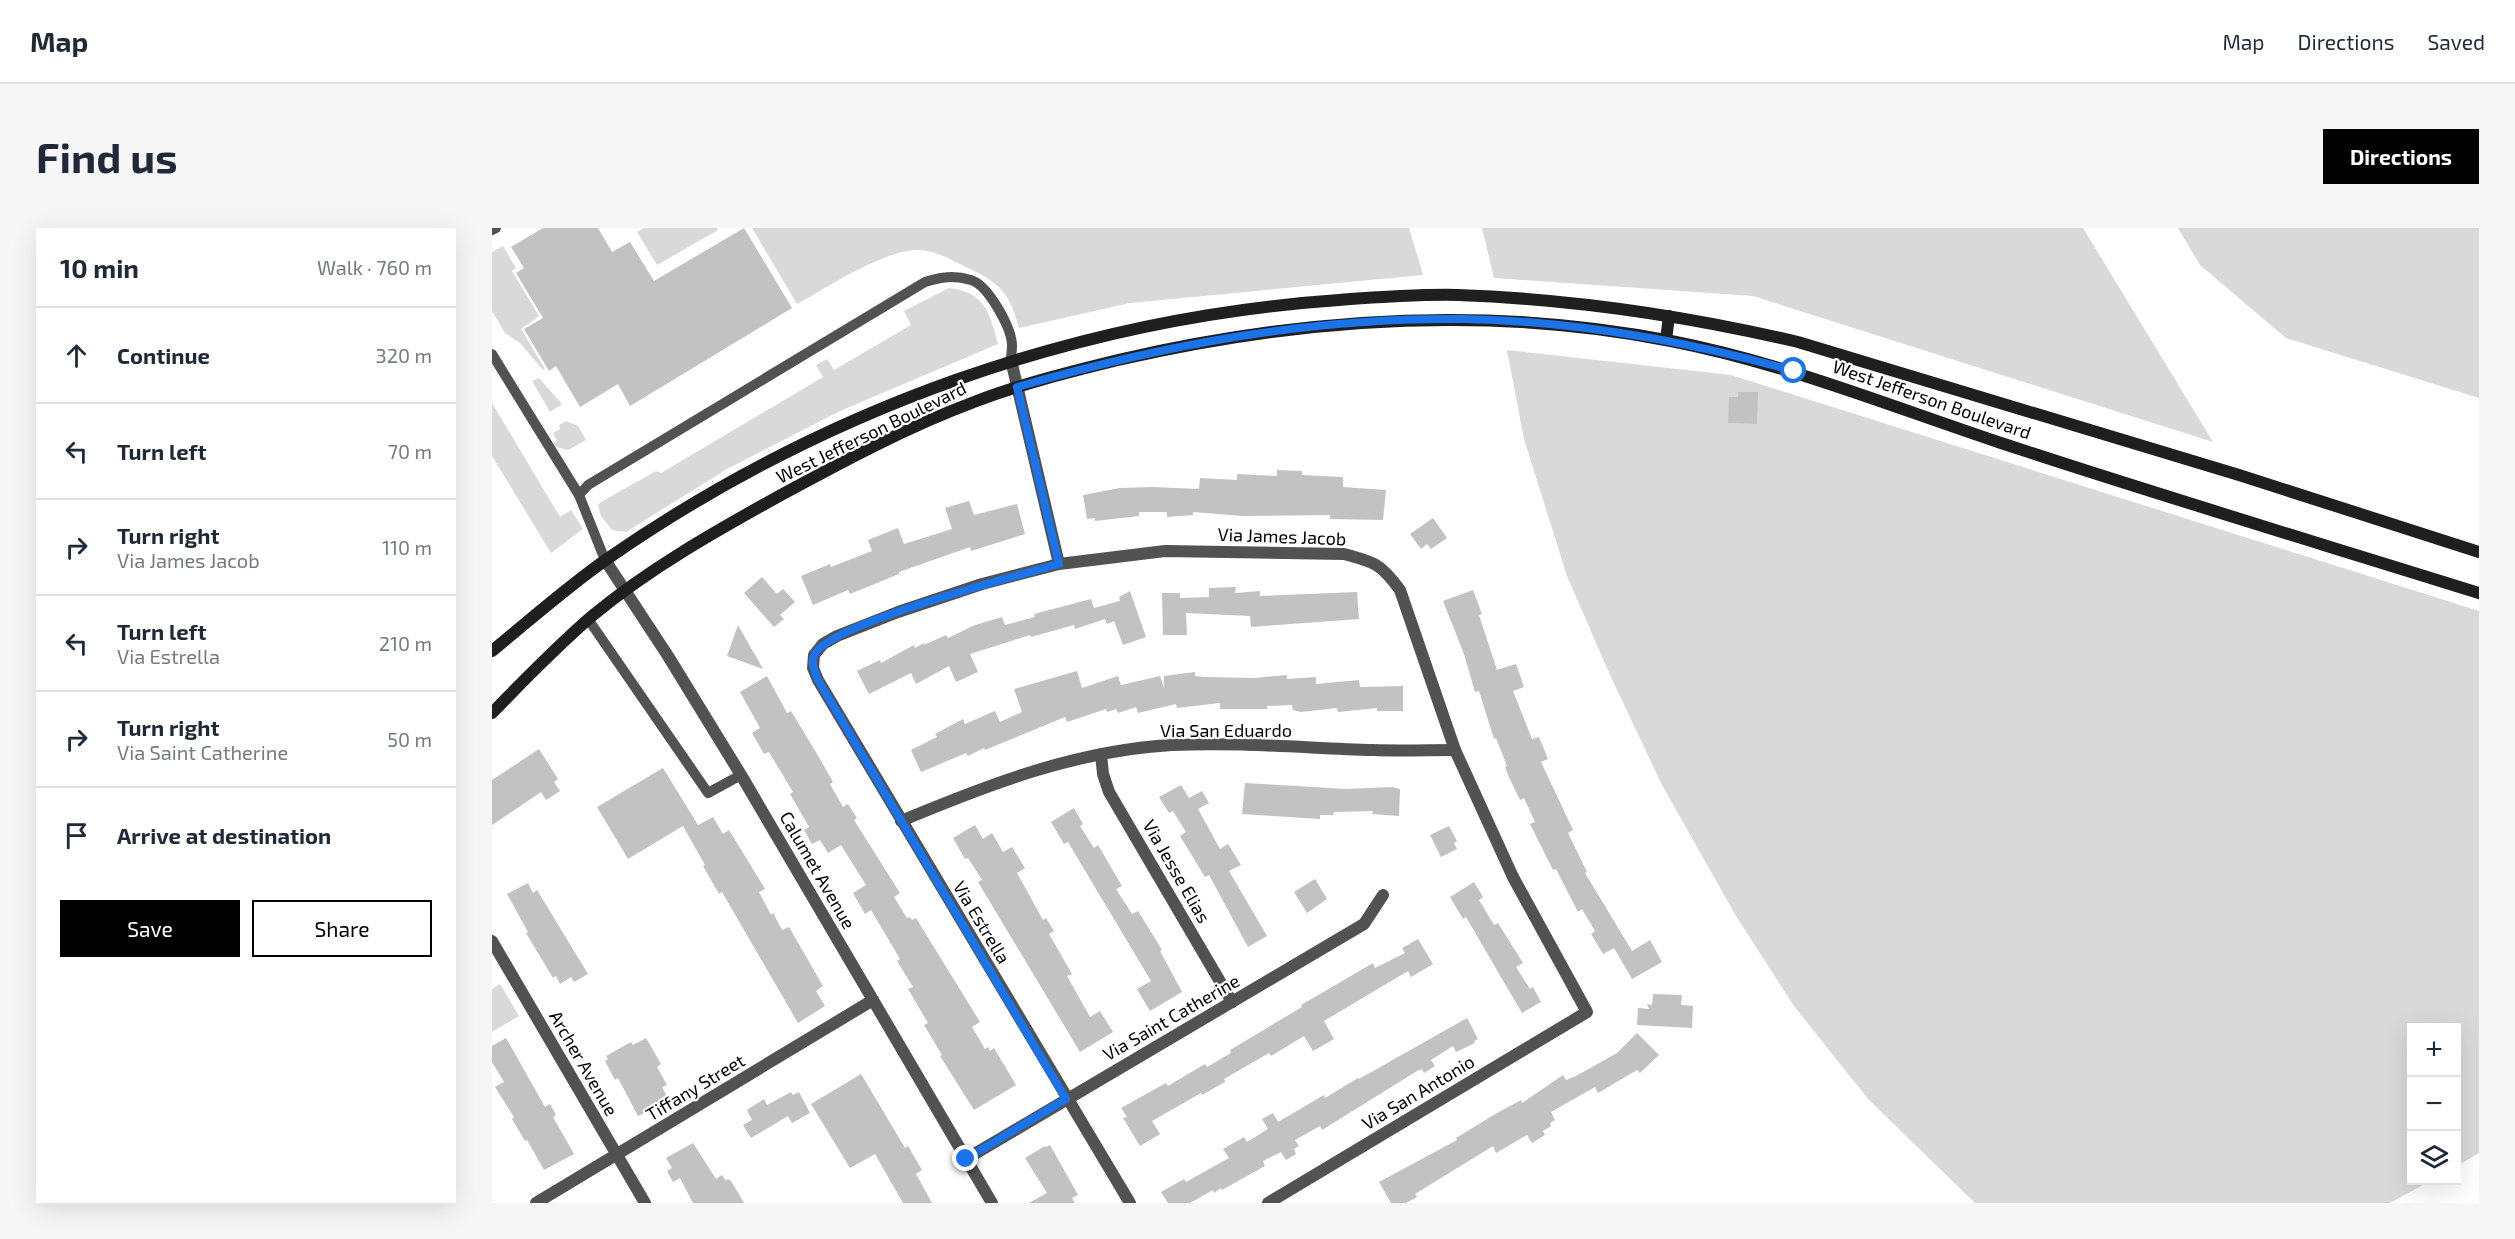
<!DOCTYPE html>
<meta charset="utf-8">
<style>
:root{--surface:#fff;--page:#f6f6f7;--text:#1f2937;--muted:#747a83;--line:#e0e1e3;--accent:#000}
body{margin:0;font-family:"Exo 2",sans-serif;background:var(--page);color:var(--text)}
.controls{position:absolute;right:18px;bottom:18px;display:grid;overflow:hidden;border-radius:0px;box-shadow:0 6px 24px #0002}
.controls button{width:54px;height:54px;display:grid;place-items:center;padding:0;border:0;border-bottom:2px solid var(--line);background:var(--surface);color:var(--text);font:30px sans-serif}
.stop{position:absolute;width:18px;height:18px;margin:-14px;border:4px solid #1a73e8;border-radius:50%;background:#fff}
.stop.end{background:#1a73e8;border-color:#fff;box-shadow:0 2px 6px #0008}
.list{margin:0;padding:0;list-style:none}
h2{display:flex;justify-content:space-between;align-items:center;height:78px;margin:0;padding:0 24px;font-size:26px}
h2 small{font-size:20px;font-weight:400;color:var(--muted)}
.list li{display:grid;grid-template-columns:39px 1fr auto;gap:18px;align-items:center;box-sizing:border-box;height:96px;padding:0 24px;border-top:2px solid var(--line)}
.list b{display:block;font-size:22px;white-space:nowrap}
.list p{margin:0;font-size:20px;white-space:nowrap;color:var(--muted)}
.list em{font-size:20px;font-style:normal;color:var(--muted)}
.actions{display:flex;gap:12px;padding:18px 24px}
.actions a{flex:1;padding:14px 0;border:2px solid var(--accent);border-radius:0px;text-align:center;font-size:21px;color:var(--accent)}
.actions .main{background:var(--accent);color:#fff}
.icon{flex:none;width:33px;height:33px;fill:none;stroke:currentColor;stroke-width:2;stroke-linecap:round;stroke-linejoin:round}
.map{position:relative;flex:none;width:1987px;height:975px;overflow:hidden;border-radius:0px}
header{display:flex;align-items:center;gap:36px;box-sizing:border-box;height:84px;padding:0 30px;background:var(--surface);border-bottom:2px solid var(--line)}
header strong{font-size:28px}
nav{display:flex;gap:33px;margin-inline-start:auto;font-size:21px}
.intro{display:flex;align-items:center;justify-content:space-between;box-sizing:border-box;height:144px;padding:0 36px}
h1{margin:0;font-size:42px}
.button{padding:15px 27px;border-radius:0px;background:var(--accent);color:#fff;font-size:21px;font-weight:700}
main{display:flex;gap:36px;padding:0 36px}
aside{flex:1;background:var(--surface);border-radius:0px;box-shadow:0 6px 24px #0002}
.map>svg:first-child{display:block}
</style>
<header>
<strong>Map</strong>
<nav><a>Map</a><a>Directions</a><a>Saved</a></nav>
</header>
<div class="intro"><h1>Find us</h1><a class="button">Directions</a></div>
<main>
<aside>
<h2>10 min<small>Walk · 760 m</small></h2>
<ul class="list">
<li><svg class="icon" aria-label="ahead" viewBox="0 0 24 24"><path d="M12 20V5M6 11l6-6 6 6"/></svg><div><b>Continue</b></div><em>320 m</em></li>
<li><svg class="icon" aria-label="left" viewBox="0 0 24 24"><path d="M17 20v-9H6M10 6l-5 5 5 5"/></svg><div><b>Turn left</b></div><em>70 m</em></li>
<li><svg class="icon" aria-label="right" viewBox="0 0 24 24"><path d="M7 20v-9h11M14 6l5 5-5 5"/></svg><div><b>Turn right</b><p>Via James Jacob</p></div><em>110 m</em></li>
<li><svg class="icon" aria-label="left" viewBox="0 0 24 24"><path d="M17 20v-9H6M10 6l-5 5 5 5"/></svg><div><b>Turn left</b><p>Via Estrella</p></div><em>210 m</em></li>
<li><svg class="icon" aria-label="right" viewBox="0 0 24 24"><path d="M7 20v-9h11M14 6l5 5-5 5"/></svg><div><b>Turn right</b><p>Via Saint Catherine</p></div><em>50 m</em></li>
<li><svg class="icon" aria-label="arrive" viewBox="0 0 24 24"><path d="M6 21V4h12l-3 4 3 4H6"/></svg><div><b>Arrive at destination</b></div></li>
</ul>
<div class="actions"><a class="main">Save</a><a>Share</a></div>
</aside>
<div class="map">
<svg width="1987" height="975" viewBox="0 0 1987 975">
<rect width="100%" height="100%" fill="#fff"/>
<g fill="#d9d9d9">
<polygon points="152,0 225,0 226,2 165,37 145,4"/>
<path d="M 260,0 L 917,0 L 931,47 L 638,75 L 527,100 C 517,64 509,56 476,40 C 461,33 442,21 425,22 C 390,23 336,59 305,76 Z"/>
<polygon points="990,0 1591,0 1721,214 1261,68 1002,50"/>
<polygon points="1686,0 1987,0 1987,170 1794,110 1708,37"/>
<polygon points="11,18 24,40 20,43 47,88 29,101 53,141 51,142 28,115 13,105 0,83 0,24"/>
<path d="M 457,60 C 494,65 497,84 506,116 L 348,183 L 235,241 L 134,304 L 120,302 L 109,288 L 106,277 L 109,274 L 164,243 L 169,245 L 331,149 L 324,137 L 335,131 L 342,142 L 419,97 L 412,83 Z"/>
<polygon points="1015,122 1239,147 1987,383 1987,925 1965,938 1964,800 1920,800 1920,952 1938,953 1898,975 1483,975 1376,871 1302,778 1244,688 1170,557 1118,447 1075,348 1032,211"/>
<polygon points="47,150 70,176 58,184 40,153"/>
<polygon points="0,175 68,289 79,282 91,301 59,325 0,228"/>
<polygon points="74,193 86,198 94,212 76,222 64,219 61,215 65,213 61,205 68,201 67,197"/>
<polygon points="8,756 27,788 0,804 0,761"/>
</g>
<g fill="#c2c2c2">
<polygon points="51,0 106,0 120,24 138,14 162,53 252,0 300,80 138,178 126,156 88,179 64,138 57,143 32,101 51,90 24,45 32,40 19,19"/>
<polygon points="1246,164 1266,164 1265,196 1236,195 1237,169 1246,169"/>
<polygon points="785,242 810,243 810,247 851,249 851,259 894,262 891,292 838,291 838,287 751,288 701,284 701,287 675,289 675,284 647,284 647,288 603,293 603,290 595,291 591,267 628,260 660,259 707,261 708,250 745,252 745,246 785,248"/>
<polygon points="477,273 482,287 525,276 533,306 479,323 478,319 407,344 407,346 358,366 356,362 321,377 309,348 338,336 339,339 380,323 376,312 406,300 412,316 460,301 453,280"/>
<polygon points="941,290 955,310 939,321 935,316 929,321 918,306"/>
<polygon points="270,349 285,366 291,361 303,374 288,387 292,391 282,399 252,365"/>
<polygon points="744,359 743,365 768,363 768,368 865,364 867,391 759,399 758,388 694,385 695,407 671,407 670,365 688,365 688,370 717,369 717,360"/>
<polygon points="981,362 990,386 987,387 1005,442 1024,436 1032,459 1021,463 1040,511 1047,509 1056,531 1049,534 1081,602 1076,605 1095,644 1093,645 1140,723 1158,712 1170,734 1140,751 1122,720 1111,726 1099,706 1103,703 1090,681 1086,684 1064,641 1061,642 1038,596 1043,594 1032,570 1028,572 1016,547 1013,539 1015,538 1004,510 1002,511 987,463 983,464 972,426 951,373"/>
<polygon points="638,363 654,409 631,417 622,393 615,396 613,391 583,401 582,397 539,409 538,407 478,426 486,444 464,454 457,438 424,456 419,445 377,466 365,443 388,432 389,435 422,417 423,420 432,415 432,417 454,407 456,410 483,397 510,389 513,397 543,389 542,386 599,371 602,380 628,373 627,369"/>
<polygon points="246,397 271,441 235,428"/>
<polygon points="585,443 590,460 626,448 629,457 668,448 672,460 672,448 703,444 703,448 713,449 762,450 795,447 795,451 824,449 824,456 867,452 868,459 911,458 911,483 885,483 885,480 846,484 845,480 809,484 801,482 800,477 775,478 775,481 728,481 728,475 685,480 684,476 646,485 644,479 626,485 624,481 615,484 614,481 575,494 573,489 493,522 492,520 476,528 474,525 429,544 419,522 445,509 443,506 471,491 473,496 503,483 508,494 530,484 522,461"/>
<polygon points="275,448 295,485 299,483 328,531 341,554 338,556 351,579 356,576 365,590 362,592 408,665 402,669 415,690 418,689 420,692 424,690 488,794 480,799 493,821 496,819 498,823 502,820 524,857 482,882 448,828 450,827 432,797 436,795 416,761 421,759 405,733 408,731 379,682 373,686 361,665 374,657 349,617 336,625 328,612 320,616 312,602 317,599 298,566 301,564 277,524 272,526 260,505 268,500 248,464"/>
<polygon points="47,521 66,551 62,554 68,563 54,572 49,564 0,597 0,552"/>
<polygon points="171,540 206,597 221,589 231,606 237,602 273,661 267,664 279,687 281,685 290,702 297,699 331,758 324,763 333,778 306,795 230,664 227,666 211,638 213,637 191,598 136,631 105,579"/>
<polygon points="753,555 854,561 900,559 908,561 907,588 880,586 881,583 842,584 841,587 828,587 828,591 750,586"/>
<polygon points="689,557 697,570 710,563 717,575 706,581 728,621 736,616 749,637 737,643 775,708 756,719 717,647 713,649 688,608 694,604 681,583 677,585 667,569"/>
<polygon points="582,580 591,596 588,598 602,620 606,617 630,658 624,661 640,686 646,683 670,722 668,723 690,764 658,783 645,761 659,753 576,614 572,616 559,594"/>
<polygon points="483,597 491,611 500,605 511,624 520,619 533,640 525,645 551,692 554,690 562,703 557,706 580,746 575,748 598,789 608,783 621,804 588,824 486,654 490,652 476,630 473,631 461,610"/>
<polygon points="957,598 965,613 962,615 965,621 949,629 938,607"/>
<polygon points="823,651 835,671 815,685 802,664"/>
<polygon points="982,654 991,669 987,672 1002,697 1006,695 1031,735 1024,739 1038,761 1041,759 1049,774 1030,785 974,689 971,691 958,669"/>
<polygon points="36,655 41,665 45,662 96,746 82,754 79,749 68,756 64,748 61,750 34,705 36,704 15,666"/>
<polygon points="926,711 941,736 919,749 916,743 832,793 842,811 821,823 812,808 779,828 777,825 732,851 733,854 710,867 709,865 660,893 668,906 648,918 631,890 635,889 629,880 674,855 676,858 713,836 715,839 739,825 738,822 810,779 809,777 881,735 883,740 913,725 910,720"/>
<polygon points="1161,766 1190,767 1189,777 1201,778 1200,800 1145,797 1146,780 1157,781 1155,776 1160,777"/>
<polygon points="975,790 986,811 982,813 983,815 964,824 961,818 939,832 943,838 932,845 930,841 925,843 830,902 828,898 803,912 807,918 802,921 804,926 794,932 789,924 771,933 773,938 730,962 729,960 722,965 721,962 698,975 676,975 669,964 692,951 694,954 737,930 731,921 752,909 755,914 776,901 770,891 781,885 786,894 832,867 833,870 866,850 867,851"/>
<polygon points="1145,805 1167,827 1148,845 1145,842 1106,865 1103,859 1059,884 1063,892 1058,895 1059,898 1051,903 1053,907 1040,915 1035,907 1004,925 1001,918 923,966 925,969 914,975 899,975 887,954 965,912 964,910 1005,885 1029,872 1030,875 1071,847 1074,852 1084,848 1125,825"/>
<polygon points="14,810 53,879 58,876 64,887 61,889 82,926 52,942 35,912 33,913 20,891 22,889 3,859 12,854 0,834 0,818"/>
<polygon points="154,810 169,836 165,839 175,857 170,859 178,874 146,888 126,850 123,852 113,833 116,831 114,828 139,814 141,817"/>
<polygon points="369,846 413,920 416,918 430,942 424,946 440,975 411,975 383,926 358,940 319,876"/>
<polygon points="299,864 301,867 307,864 318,885 300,895 296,888 259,910 251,897 260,892 255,882 272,871 275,877"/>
<polygon points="201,915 224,951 230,947 234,953 236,951 239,953 252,975 201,975 188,950 181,954 175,943 180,940 174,930"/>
<polygon points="558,917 586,967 580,970 583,975 537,975 555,965 533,930 553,918 554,919"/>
</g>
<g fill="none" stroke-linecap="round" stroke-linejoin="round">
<g stroke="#525252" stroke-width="10">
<polyline points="0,2 4,0"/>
<polyline points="0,126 87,267 113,332"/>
<path d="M 87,267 L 96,257 L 433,54 C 449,49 462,47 479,52 C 496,57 520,100 520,118 C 520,122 519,128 519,132"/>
<polyline points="96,391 216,565 249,547"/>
</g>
<g stroke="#525252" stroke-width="12">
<polyline points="519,132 567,336"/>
<polyline points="113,332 176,428 249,547 500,975"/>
<polyline points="609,526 611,546 617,564 740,774"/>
<path d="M 409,593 C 495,557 585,522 680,517 C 747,514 814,520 881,522 C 908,523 936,522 963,522"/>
<polyline points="0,713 153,975"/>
<polyline points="474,931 872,696 891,667"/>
<polyline points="44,975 381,772"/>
<path d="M 638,975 L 326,452 L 321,440 L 322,427 L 331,416 L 345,408 L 406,384 L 490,356 L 567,336 L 673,323 L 852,326 C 883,334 889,336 908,362 L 963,522 L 1021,649 L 1095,784 L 776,975"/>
</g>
<g stroke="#1f1f1f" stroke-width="12">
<polyline points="1174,112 1177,88"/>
<path d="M 0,423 C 38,392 75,359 115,331 C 331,181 585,90 847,72 C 887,69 926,66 966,67 C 1081,71 1195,88 1306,114 L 1747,247 L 1987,324"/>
<path d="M 0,485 C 32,452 65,418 100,388 C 158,340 224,303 289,267 C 352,233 415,199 482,174 C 529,156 577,144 626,132 C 807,90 996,77 1179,113 C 1292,135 1398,178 1506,214 C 1666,267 1827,315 1987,365"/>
</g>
</g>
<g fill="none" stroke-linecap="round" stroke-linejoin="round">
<path stroke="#1a73e8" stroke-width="8" d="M 474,931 L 574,871 L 326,452 C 323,444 318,434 323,426 C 338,396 527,347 567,336 L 525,159 C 671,117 820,89 971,91 C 1083,93 1194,113 1302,143"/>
</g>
<g text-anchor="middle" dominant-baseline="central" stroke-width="4.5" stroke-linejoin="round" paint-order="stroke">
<g font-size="18" fill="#000" stroke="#fff">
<text transform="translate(1440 171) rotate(19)">West Jefferson Boulevard</text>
<text transform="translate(379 204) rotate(-26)">West Jefferson Boulevard</text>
<text transform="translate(790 308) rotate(2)">Via James Jacob</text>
<text x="734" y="502">Via San Eduardo</text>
<text transform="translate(326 642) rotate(60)">Calumet Avenue</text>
<text transform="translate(685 643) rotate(60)">Via Jesse Elias</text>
<text transform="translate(490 694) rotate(59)">Via Estrella</text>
<text transform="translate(679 789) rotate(-30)">Via Saint Catherine</text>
<text transform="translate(92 835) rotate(60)">Archer Avenue</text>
<text transform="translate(203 859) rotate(-31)">Tiffany Street</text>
<text transform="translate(926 864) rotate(-31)">Via San Antonio</text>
</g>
</g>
</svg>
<div class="controls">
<button>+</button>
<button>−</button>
<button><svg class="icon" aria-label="layers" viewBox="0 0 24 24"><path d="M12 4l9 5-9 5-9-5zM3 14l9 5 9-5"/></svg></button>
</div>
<div class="stop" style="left:1302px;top:143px"></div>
<div class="stop end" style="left:474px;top:931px"></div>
</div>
</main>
